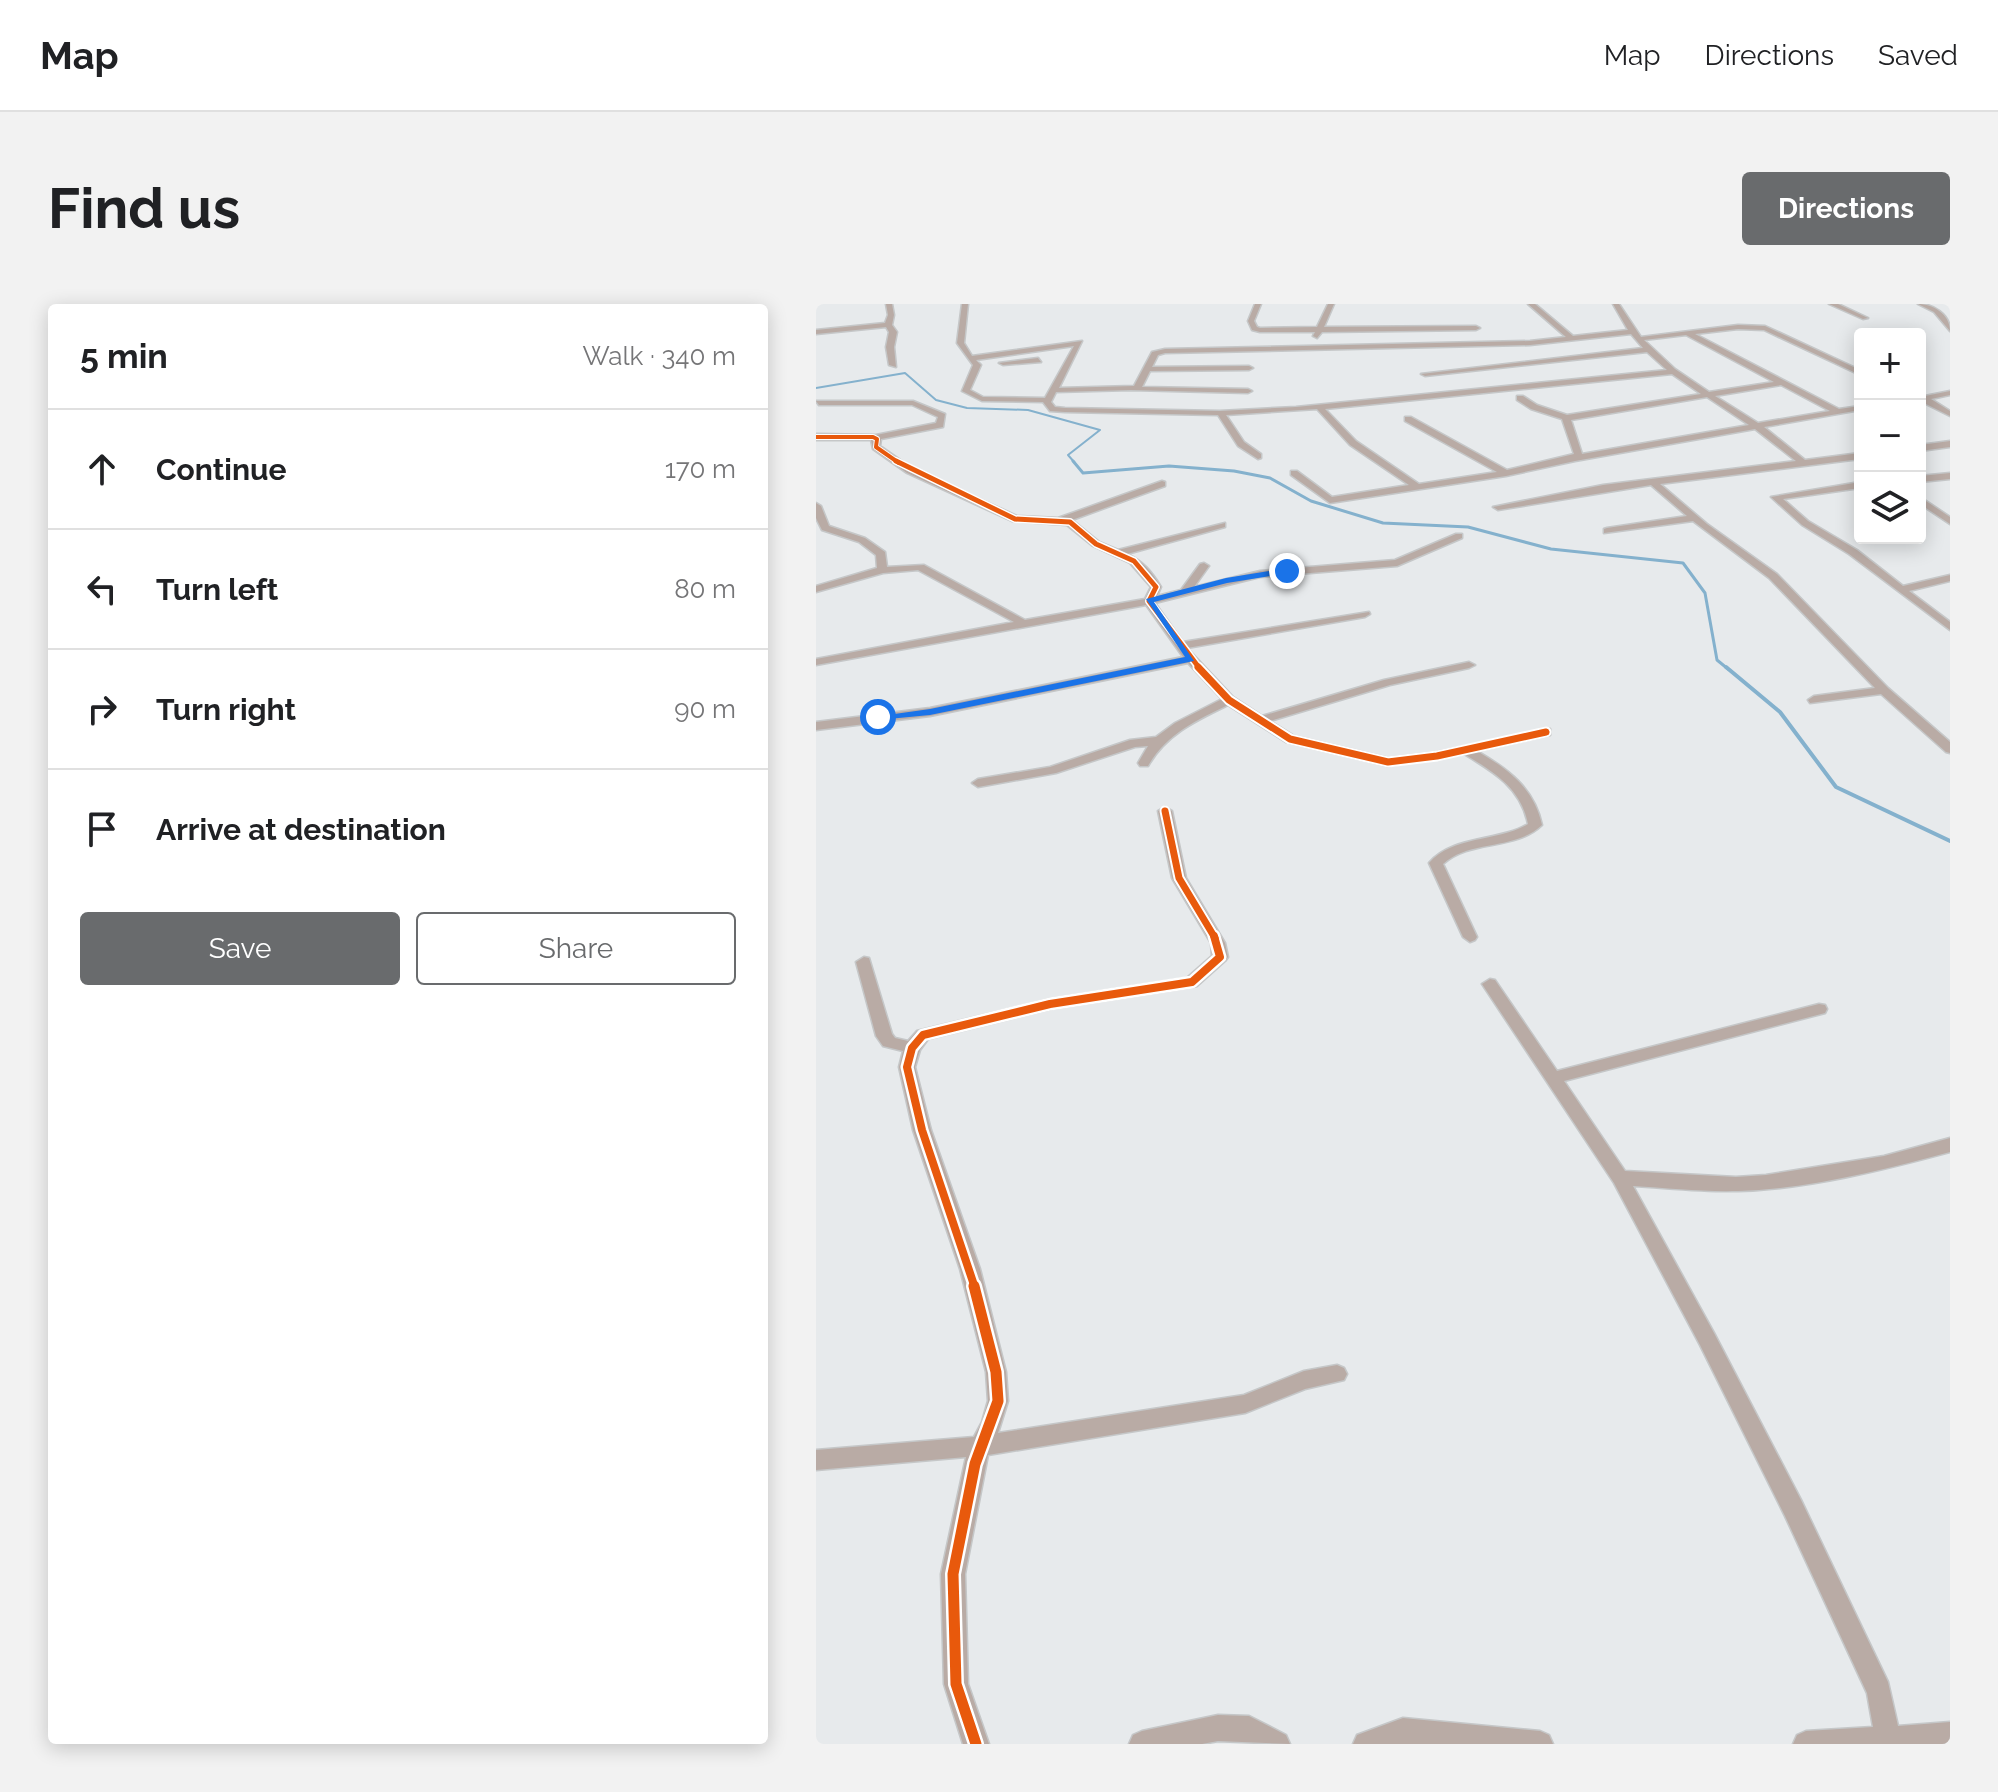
<!DOCTYPE html>
<meta charset="utf-8">
<style>
:root{--surface:#fff;--page:#f2f2f2;--text:#202124;--muted:#757577;--line:#e0e0e0;--accent:#696b6d}
body{margin:0;font-family:Raleway,sans-serif;background:var(--page);color:var(--text)}
.controls{position:absolute;right:24px;top:24px;display:grid;overflow:hidden;border-radius:8px;box-shadow:0 4px 20px #0003}
.controls button{width:72px;height:72px;display:grid;place-items:center;padding:0;border:0;border-bottom:2px solid var(--line);background:var(--surface);color:var(--text);font:40px sans-serif}
.stop{position:absolute;width:24px;height:24px;margin:-18px;border:6px solid #1a73e8;border-radius:50%;background:#fff}
.stop.end{background:#1a73e8;border-color:#fff;box-shadow:0 2px 8px #0008}
.list{margin:0;padding:0;list-style:none}
h2{display:flex;justify-content:space-between;align-items:center;height:104px;margin:0;padding:0 32px;font-size:34px}
h2 small{font-size:26px;font-weight:400;color:var(--muted)}
.list li{display:grid;grid-template-columns:52px 1fr auto;gap:24px;align-items:center;box-sizing:border-box;height:120px;padding:0 32px;border-top:2px solid var(--line)}
.list b{display:block;font-size:30px;white-space:nowrap}
.list em{font-size:26px;font-style:normal;color:var(--muted)}
.actions{display:flex;gap:16px;padding:24px 32px}
.actions a{flex:1;padding:18px 0;border:2px solid var(--accent);border-radius:8px;text-align:center;font-size:28px;color:var(--accent)}
.actions .main{background:var(--accent);color:#fff}
.icon{flex:none;width:44px;height:44px;fill:none;stroke:currentColor;stroke-width:2;stroke-linecap:round;stroke-linejoin:round}
.map{position:relative;flex:none;width:1134px;height:1440px;overflow:hidden;border-radius:8px}
header{display:flex;align-items:center;gap:48px;box-sizing:border-box;height:112px;padding:0 40px;background:var(--surface);border-bottom:2px solid var(--line)}
header strong{font-size:38px}
nav{display:flex;gap:44px;margin-inline-start:auto;font-size:28px}
.intro{display:flex;align-items:center;justify-content:space-between;box-sizing:border-box;height:192px;padding:0 48px}
h1{margin:0;font-size:56px}
.button{padding:20px 36px;border-radius:8px;background:var(--accent);color:#fff;font-size:28px;font-weight:700}
main{display:flex;gap:48px;padding:0 48px}
aside{flex:1;background:var(--surface);border-radius:8px;box-shadow:0 4px 20px #0003}
.map>svg:first-child{display:block}
</style>
<header>
<strong>Map</strong>
<nav><a>Map</a><a>Directions</a><a>Saved</a></nav>
</header>
<div class="intro"><h1>Find us</h1><a class="button">Directions</a></div>
<main>
<aside>
<h2>5 min<small>Walk · 340 m</small></h2>
<ul class="list">
<li><svg class="icon" aria-label="ahead" viewBox="0 0 24 24"><path d="M12 20V5M6 11l6-6 6 6"/></svg><div><b>Continue</b></div><em>170 m</em></li>
<li><svg class="icon" aria-label="left" viewBox="0 0 24 24"><path d="M17 20v-9H6M10 6l-5 5 5 5"/></svg><div><b>Turn left</b></div><em>80 m</em></li>
<li><svg class="icon" aria-label="right" viewBox="0 0 24 24"><path d="M7 20v-9h11M14 6l5 5-5 5"/></svg><div><b>Turn right</b></div><em>90 m</em></li>
<li><svg class="icon" aria-label="arrive" viewBox="0 0 24 24"><path d="M6 21V4h12l-3 4 3 4H6"/></svg><div><b>Arrive at destination</b></div></li>
</ul>
<div class="actions"><a class="main">Save</a><a>Share</a></div>
</aside>
<div class="map">
<svg width="1134" height="1440" viewBox="0 0 1134 1440">
<rect width="100%" height="100%" fill="#e7eaec"/>
<g fill="none" stroke-linecap="round" stroke-linejoin="round">
<polyline stroke="#84b1cd" stroke-width="2" points="0,84 89,69 120,96 151,104 212,106 284,126 252,151 259,159"/>
<polyline stroke="#84b1cd" stroke-width="3" points="257,157 267,169 353,162 418,167 454,174 495,197 567,219 652,223 735,245 867,259 889,289 901,356 912,365"/>
<polyline stroke="#84b1cd" stroke-width="4" points="910,363 964,408 1020,483 1134,537"/>
<g stroke="#c5c7c8" stroke-width="3">
<g id="street">
<polygon points="70,0 76,0 78,11 76,21 81,28 78,43 80,63 73,61 70,43 73,28 70,23 0,30 0,26 69,19 72,11"/>
<path d="M 146,0 L 152,0 L 148,39 L 156,52 L 266,37 L 243,84 L 318,82 L 336,48 L 349,45 L 714,37 L 750,33 L 712,0 L 719,0 L 757,32 L 812,26 L 797,0 L 803,0 L 825,33 L 922,21 L 949,22 L 1044,66 L 1044,71 L 948,26 L 922,25 L 879,30 L 1023,105 L 1044,102 L 1044,106 L 948,123 L 989,156 L 1044,149 L 1044,155 L 844,180 L 891,220 L 961,270 L 1072,384 L 1134,438 L 1134,449 L 1130,448 L 1065,390 L 994,399 L 992,396 L 998,392 L 1059,384 L 953,274 L 877,217 L 788,229 L 788,225 L 791,224 L 871,212 L 835,181 L 682,206 L 677,203 L 787,181 L 980,157 L 939,125 L 759,157 L 690,172 L 514,199 L 475,171 L 475,167 L 481,167 L 516,193 L 593,181 L 534,141 L 501,105 L 410,111 L 428,138 L 445,150 L 445,154 L 442,155 L 422,142 L 402,111 L 249,108 L 234,107 L 227,98 L 166,97 L 146,87 L 157,61 L 141,39 ZM 815,30 L 827,44 L 605,70 L 609,72 L 831,48 L 851,66 L 480,103 L 404,107 L 249,104 L 239,103 L 235,98 L 240,88 L 315,86 L 432,89 L 436,87 L 432,85 L 326,83 L 334,67 L 433,66 L 437,64 L 433,62 L 336,63 L 342,51 L 349,49 L 714,41 ZM 870,31 L 958,78 L 893,88 L 859,65 L 828,36 ZM 258,42 L 229,94 L 167,93 L 154,86 L 165,61 L 160,56 ZM 856,70 L 885,90 L 751,111 L 721,101 L 707,92 L 701,92 L 701,96 L 715,105 L 746,115 L 758,150 L 691,166 L 595,113 L 589,113 L 589,117 L 681,168 L 603,180 L 540,137 L 509,105 ZM 965,81 L 1014,107 L 942,119 L 899,92 ZM 891,93 L 933,121 L 766,150 L 755,116 Z"/>
<polygon points="439,0 445,0 438,17 441,23 444,24 501,23 512,0 518,0 508,23 660,22 664,24 660,26 506,28 501,34 497,32 499,28 444,28 436,26 432,17"/>
<polygon points="1013,0 1022,0 1052,14 1047,15"/>
<path d="M 1102,0 C 1117,0 1134,10 1134,27 L 1118,8 Z"/>
<polygon points="222,54 225,58 187,61 183,59"/>
<polygon points="1134,87 1134,91 1115,95 1134,107 1134,112 1104,97 1104,93"/>
<path d="M 97,97 L 129,110 L 127,123 L 65,135 L 64,142 L 97,165 L 201,212 L 242,214 L 346,177 L 349,178 L 349,182 L 256,216 L 283,238 L 302,246 L 409,219 L 409,223 L 311,250 C 327,257 336,268 345,283 L 341,292 L 365,286 L 384,260 L 388,259 L 393,262 L 378,283 L 444,267 L 579,256 L 640,230 L 646,230 L 646,234 L 581,262 L 444,273 L 339,299 L 367,338 L 553,308 L 554,310 L 549,313 L 371,344 L 417,393 L 446,412 L 568,376 L 653,358 L 659,361 L 653,364 L 574,381 L 454,417 L 478,432 L 572,454 L 621,448 L 734,425 L 734,431 L 661,447 C 692,465 718,484 726,521 C 699,547 654,535 627,560 L 661,633 L 659,636 L 654,638 L 647,633 L 613,559 C 637,531 682,538 712,520 C 705,484 678,468 648,450 L 572,462 L 470,438 L 412,401 C 381,416 350,430 332,462 L 324,462 L 322,459 L 332,442 L 319,443 L 240,469 L 162,483 L 156,479 L 162,475 L 234,463 L 314,436 L 340,433 L 359,419 L 406,395 L 372,359 L 114,412 L 0,426 L 0,418 L 114,404 L 367,353 L 330,301 L 0,361 L 0,355 L 198,318 L 102,266 L 67,269 L 0,288 L 0,282 L 61,264 L 60,251 L 43,238 L 6,226 L 0,214 L 0,199 L 5,202 L 13,222 L 49,234 L 69,248 L 71,263 L 108,261 L 209,316 L 329,295 L 335,283 L 314,259 L 277,242 L 251,221 L 196,217 L 91,169 L 57,145 L 55,136 L 0,136 L 0,130 L 60,131 L 120,119 L 122,113 L 96,101 L 3,101 L 0,97 Z"/>
<polygon points="1134,137 1134,143 1104,147 1104,141"/>
<polygon points="1134,169 1134,175 1104,178 1104,172"/>
<polygon points="1044,178 1044,184 967,195 992,217 1041,246 1087,282 1134,271 1134,277 1093,287 1134,318 1134,326 1033,250 986,221 955,193"/>
<polygon points="1104,193 1134,213 1134,220 1104,200"/>
<polygon points="349,503 356,507 370,574 409,639 412,653 409,657 381,682 376,683 234,705 112,735 104,746 99,763 115,826 164,965 190,1068 192,1097 182,1129 428,1091 488,1067 521,1061 528,1064 531,1070 528,1076 489,1085 429,1109 172,1151 149,1270 152,1380 173,1440 147,1440 128,1380 125,1270 150,1153 0,1166 0,1146 158,1133 166,1118 172,1097 170,1068 144,965 97,826 83,763 87,747 67,742 60,732 40,658 48,653 53,654 76,730 79,734 92,737 101,727 234,695 371,674 396,652 395,639 356,574 342,507"/>
<path d="M 674,675 L 679,676 L 741,767 L 1003,700 L 1009,701 L 1011,705 L 1009,709 L 748,777 L 809,867 L 920,873 L 950,871 L 1068,852 L 1134,834 L 1134,848 C 1067,866 992,885 922,887 C 887,888 852,884 817,882 L 898,1029 L 985,1196 L 1072,1378 L 1082,1422 L 1134,1418 L 1134,1440 L 977,1440 L 981,1431 L 990,1427 L 1057,1423 L 1051,1389 L 969,1212 L 884,1041 L 798,879 L 666,680 Z"/>
<polygon points="402,1411 433,1412 470,1431 474,1440 402,1437 386,1440 313,1440 317,1431 326,1427"/>
<polygon points="587,1414 724,1427 733,1431 737,1440 537,1440 541,1431"/>
</g>
</g>
<use href="#street" fill="#b9aba5" fill-rule="evenodd"/>
<g stroke="#fff" stroke-width="6">
<polyline id="cycleway-far4" points="0,133 57,133 61,135 60,143 83,159"/>
</g>
<g stroke="#fff" stroke-width="8">
<polyline id="cycleway-far3" points="80,157 199,215 254,218 280,240 318,257 340,283 333,297 384,365"/>
</g>
<g stroke="#fff" stroke-width="11">
<g id="cycleway-far2">
<polyline points="382,363 413,396 474,435 572,458 621,452 730,428"/>
<polyline points="349,507 363,574 399,634"/>
</g>
</g>
<g stroke="#fff" stroke-width="13">
<polyline id="cycleway-far1" points="159,984 106,826 91,763 96,744 107,731 234,700 376,678 404,653 398,632"/>
</g>
<g stroke="#fff" stroke-width="16">
<polyline id="cycleway" points="158,982 180,1068 182,1097 159,1160 137,1270 140,1380 160,1440"/>
</g>
<use href="#cycleway-far4" stroke="#e8590c" stroke-width="4"/>
<use href="#cycleway-far3" stroke="#e8590c" stroke-width="5"/>
<use href="#cycleway-far2" stroke="#e8590c" stroke-width="7"/>
<use href="#cycleway-far1" stroke="#e8590c" stroke-width="8"/>
<use href="#cycleway" stroke="#e8590c" stroke-width="11"/>
</g>
<polygon fill="#1a73e8" points="471,264 474,269 411,279 338,298 378,357 114,411 62,416 57,413 114,405 369,353 330,295 410,274"/>
</svg>
<div class="controls">
<button>+</button>
<button>−</button>
<button><svg class="icon" aria-label="layers" viewBox="0 0 24 24"><path d="M12 4l9 5-9 5-9-5zM3 14l9 5 9-5"/></svg></button>
</div>
<div class="stop" style="left:62px;top:413px"></div>
<div class="stop end" style="left:471px;top:267px"></div>
</div>
</main>
